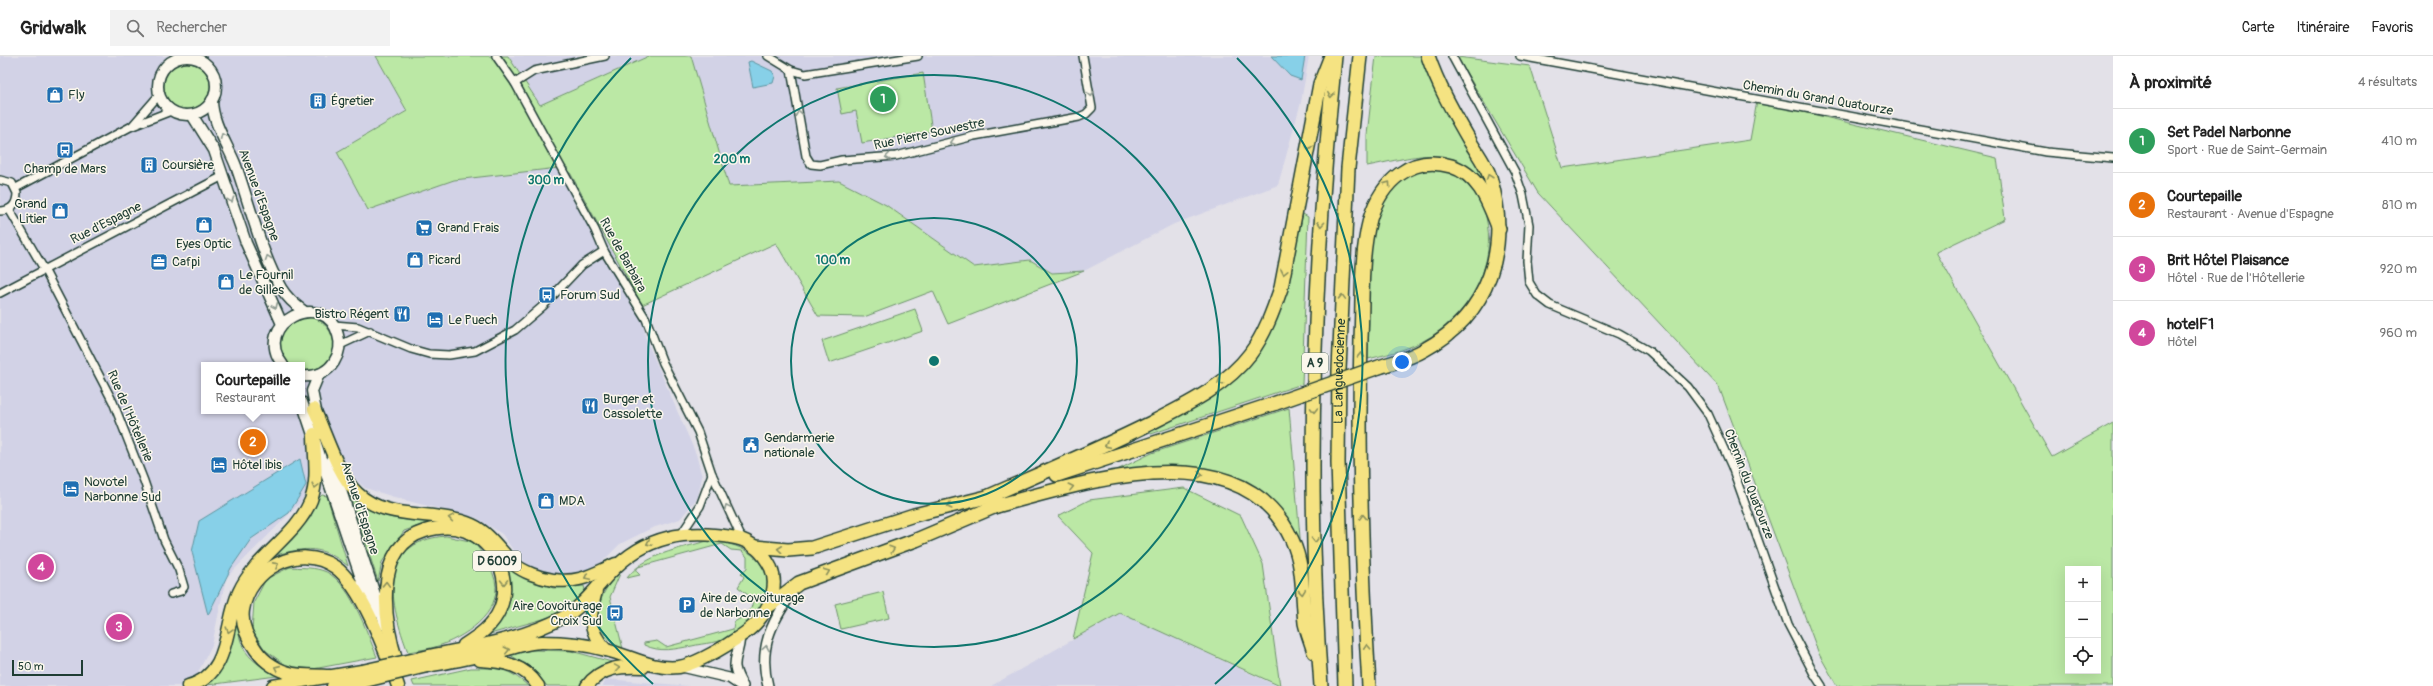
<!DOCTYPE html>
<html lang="fr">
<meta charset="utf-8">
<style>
:root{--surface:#fff;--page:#f2f2f2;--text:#222;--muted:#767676;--line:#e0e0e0;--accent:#ea580c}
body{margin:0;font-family:Pangolin,sans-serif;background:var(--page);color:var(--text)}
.controls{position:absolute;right:12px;bottom:12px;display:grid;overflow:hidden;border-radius:0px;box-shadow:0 4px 16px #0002}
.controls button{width:36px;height:36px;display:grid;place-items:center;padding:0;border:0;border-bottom:1px solid var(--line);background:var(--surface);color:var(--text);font:20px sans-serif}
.scale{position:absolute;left:12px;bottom:10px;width:71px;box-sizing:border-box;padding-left:4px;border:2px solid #1f3d34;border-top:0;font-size:11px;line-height:14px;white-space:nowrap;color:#1f3d34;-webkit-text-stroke:3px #fbf7ec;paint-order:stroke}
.you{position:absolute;left:1402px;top:306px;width:14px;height:14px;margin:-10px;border:3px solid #fff;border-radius:50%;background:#1a73e8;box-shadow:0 0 0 6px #1a73e833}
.badge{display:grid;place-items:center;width:26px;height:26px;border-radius:50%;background:var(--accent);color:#fff;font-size:13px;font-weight:700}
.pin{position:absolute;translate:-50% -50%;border:2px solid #fff;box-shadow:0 1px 4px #0006}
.popup{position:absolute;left:201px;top:306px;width:104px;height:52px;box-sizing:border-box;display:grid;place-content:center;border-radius:0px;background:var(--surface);filter:drop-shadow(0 1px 3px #0005);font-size:13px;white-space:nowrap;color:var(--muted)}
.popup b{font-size:15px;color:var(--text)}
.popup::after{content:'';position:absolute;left:50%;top:100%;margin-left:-8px;border:8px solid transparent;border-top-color:var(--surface)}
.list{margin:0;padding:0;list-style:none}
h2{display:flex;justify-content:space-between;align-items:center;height:52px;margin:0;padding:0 16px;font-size:17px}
h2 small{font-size:13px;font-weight:400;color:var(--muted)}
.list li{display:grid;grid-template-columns:26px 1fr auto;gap:12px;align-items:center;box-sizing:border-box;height:64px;padding:0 16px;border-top:1px solid var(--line)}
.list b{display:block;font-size:15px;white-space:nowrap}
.list p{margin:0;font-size:13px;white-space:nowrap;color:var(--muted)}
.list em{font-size:13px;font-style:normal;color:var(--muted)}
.icon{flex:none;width:22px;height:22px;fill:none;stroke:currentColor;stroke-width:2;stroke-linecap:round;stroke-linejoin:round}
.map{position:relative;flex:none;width:2113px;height:630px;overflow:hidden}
header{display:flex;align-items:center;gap:24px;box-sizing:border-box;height:56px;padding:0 20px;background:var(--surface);border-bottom:1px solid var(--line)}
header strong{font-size:19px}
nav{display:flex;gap:22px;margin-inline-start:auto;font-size:14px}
.search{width:280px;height:36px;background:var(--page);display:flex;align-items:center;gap:10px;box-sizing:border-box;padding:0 14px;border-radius:0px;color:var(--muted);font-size:15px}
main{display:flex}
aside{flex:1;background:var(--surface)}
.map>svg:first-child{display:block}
</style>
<header>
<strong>Gridwalk</strong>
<div class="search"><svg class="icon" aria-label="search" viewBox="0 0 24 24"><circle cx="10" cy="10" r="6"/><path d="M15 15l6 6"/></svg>Rechercher</div>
<nav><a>Carte</a><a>Itinéraire</a><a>Favoris</a></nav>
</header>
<main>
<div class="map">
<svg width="2113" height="630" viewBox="0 0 2113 630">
<rect width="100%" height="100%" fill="#e3e1e8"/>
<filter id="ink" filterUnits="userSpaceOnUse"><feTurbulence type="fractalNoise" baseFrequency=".025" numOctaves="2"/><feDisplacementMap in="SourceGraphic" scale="8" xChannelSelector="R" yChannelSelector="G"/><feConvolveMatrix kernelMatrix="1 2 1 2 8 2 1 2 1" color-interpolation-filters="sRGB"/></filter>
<g filter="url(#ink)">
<g fill="#d2d2e6" fill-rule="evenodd">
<path d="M 0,0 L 376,0 L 407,55 L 337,96 L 368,154 L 454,124 L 567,111 L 642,249 L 645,281 L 696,398 L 702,421 L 698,441 L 680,463 L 652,472 L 620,488 L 601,507 L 578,517 L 554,517 L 530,511 L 513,494 L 502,478 L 477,462 L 404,444 L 365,432 L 340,409 L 312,422 L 301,446 L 226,522 L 212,589 L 191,630 L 0,630 ZM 204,309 L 302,309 L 302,355 L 204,355 Z"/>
<polygon points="508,0 649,0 540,49"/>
<polygon points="691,0 1309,0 1301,46 1278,129 1174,168 1084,215 1052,217 1030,204 974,211 886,149 839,125 729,130"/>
<polygon points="1120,557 1277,630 991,630"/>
<polygon points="606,623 690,630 603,630"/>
</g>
<g fill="#bbe8a5" stroke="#6d926c" fill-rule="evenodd">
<polygon points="376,0 508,0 540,49 649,0 691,0 729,130 839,125 886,149 974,211 1030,204 1052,217 1084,215 948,268 933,235 864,261 818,260 776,187 642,249 567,111 454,124 368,154 337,96 407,55"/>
<path d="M 1376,0 L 1424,0 L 1489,129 C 1446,86 1421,100 1367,110 L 1367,79 Z"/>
<path d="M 1457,1 L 1530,10 L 1562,112 L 1750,84 L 1757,45 L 1997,102 L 2005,163 L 1936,196 L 2052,401 L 2113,367 L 2113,630 L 1837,630 L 1819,598 L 1719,331 L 1538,137 ZM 2068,513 L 2098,513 L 2098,615 L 2068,615 Z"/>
<circle cx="187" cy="30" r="23"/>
<polygon points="923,17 932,75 862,87 856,55 842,58 837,32"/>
<path d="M 1437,112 C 1449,116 1462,119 1470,128 C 1479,137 1483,149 1486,161 C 1496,205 1475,248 1439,275 C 1418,291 1393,297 1368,303 C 1369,252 1359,169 1395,128 C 1405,117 1424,114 1437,112 Z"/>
<polygon points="1303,158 1308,161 1302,328 1151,378 1150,376 1226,327 1285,233"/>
<polygon points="915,253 923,275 829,307 822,285"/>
<path d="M 312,261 C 346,274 338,318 302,315 L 302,309 L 290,309 C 269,287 284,263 312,261 Z"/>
<polygon points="1289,352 1301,493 1263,438 1160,413 1117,414 1152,397"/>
<polygon points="1184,432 1241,460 1263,508 1280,630 1120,557 1073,583 1093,497 1058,460 1089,444"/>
<path d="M 322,439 L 327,440 L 348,510 C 322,489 306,491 276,499 L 310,462 L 318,443 Z"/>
<path d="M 350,439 C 373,463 402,465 433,465 L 404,475 L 382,506 L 378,525 Z"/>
<path d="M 446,480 L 474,486 C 481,496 489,506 493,518 C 507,552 469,579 441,589 C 431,593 419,594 408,596 C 390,549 375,486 446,480 Z"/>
<path d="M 707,485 C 777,487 788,548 730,581 C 719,587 704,587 692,590 C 674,593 661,597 644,589 L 644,587 L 657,585 L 666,591 L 733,573 L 734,566 C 745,560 752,557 753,543 L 738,531 L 744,521 L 741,517 L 747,512 L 747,501 L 742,495 L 731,494 L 722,488 L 638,511 L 636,515 L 640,519 L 627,522 C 645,498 679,493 707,485 Z"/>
<path d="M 290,511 C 300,512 311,511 321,514 C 349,521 367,577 377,601 L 313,613 L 287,610 L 265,594 L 252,574 L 254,546 L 266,523 Z"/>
<path d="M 507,512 L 553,532 L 584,530 L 585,534 L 561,558 L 490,578 C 509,551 515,546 507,512 Z"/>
<path d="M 622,513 L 610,541 L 623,593 C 583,573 597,538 622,513 Z"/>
<polygon points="883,536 889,562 841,573 835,548"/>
<path d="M 237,567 C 241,599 251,604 277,620 L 207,629 C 225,608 230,593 237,567 Z"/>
<polygon points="532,594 571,595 612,606 598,613 581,630 547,630 532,612 510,599"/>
<path d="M 471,612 C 499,612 507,611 528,630 L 414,630 L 412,625 Z"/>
</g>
<g fill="#87d0e8" stroke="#5d95a0">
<polygon points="1271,0 1305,0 1301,24 1290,20"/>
<polygon points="751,5 772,15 775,20 773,27 753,31 748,6"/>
<polygon points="300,403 306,429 289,457 251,483 231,512 208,559 192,496 199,465"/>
</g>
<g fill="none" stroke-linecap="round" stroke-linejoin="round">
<g stroke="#1f3d34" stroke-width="10">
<g id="minor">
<polyline points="496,0 515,27 595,174 604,195 646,263 663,307 698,376 712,418 742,483"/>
<polyline points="768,0 791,14 805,18 918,0"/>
<polyline points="1452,0 1515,116 1523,139 1529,169 1527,205 1529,226 1537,239 1550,249 1619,278 1649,295 1688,331 1708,358 1732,411 1788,568 1813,616 1822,630"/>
<polyline points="1520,0 2046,96 2113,102"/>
<polyline points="791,14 806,100 811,108 820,109 842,104 896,100 974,80 1079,61 1086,58 1092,52 1083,0"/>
<polyline points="515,27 534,15 605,0"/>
<polyline points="132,70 159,39"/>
<path d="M 0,124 L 12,127 L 17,137 C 17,148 11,155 0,155"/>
<polyline points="16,132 130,71 171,55"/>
<polyline points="9,153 44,213 113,346 144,425 164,484 179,514 184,531 181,535 171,538"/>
<polyline points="0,237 223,120"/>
<polyline points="334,269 358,271 411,293 429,298 449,299 475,295 515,274 543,250 582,209 604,195"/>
<polyline points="340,289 370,275"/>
<polyline points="680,480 700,450 712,418"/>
</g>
</g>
<g stroke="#1f3d34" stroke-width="12">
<g id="tertiary">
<path d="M 740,581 C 738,605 728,605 743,630"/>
<polyline points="682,611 729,622 741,630"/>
<path d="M 768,630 C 758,593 771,567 792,537"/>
</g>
</g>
<g stroke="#1f3d34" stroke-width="13">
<g id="secondary">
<circle cx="187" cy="30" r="29"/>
<path d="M 212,44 C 212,67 228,89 236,110 C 249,146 262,200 281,232 C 287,242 295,249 305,256"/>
<polyline points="192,59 214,94 246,187 282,268"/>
<path d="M 283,309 C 250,267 325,231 338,279 C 341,288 339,298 334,306 C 327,317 315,321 302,320"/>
<polyline points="302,346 373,558"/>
<polyline points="317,360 312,335 319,318"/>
<polyline points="331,404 385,569"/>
</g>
</g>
<g stroke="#1f3d34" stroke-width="15">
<g id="primary">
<path d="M 314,353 C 326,378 337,418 357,437 C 387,466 435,453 472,469 C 490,477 500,495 514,508 C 523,516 540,522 553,524 C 579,528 593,518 616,508"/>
<path d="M 596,535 C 589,559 587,574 606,594"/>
<path d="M 425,601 C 471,591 522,584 564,561 C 582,551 596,532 610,517 C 645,479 687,473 736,482 C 752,485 764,498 771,512 C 778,529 771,548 761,561 C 753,573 739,581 727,589 C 716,596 692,609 679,611 C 652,614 631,600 606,594 C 585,588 563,586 542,586 C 528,586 512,592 498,596 C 475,601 451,606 427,610"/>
<path d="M 480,604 C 503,605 525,609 538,630"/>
<path d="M 397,606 C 384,566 372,491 425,475 C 438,471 453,470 466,475 C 496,488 512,523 500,553 C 493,570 478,580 464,589"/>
<path d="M 329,620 C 317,619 304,620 293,618 C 278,615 264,606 256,594 C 248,583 241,568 243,554 C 249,513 299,486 335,511 C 363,531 386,597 398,630"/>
<path d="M 188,630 C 232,619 224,567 239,536 C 256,499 296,481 311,444 C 319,422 314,400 314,378"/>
<polyline points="273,630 362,615"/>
<polyline points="333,630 365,625"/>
<path d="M 587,630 C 601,611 621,610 643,611"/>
</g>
</g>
<g stroke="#1f3d34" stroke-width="16">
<g id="motorway">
<path d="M 1379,311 C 1394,306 1411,302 1424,294 C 1490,258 1511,191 1490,121 C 1486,109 1477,97 1471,87 C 1455,59 1438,30 1428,0"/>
<polyline points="1057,419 1276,347"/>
<path d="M 987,441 C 1042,417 1097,394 1151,367 C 1186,349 1226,330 1250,298 C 1265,278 1273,255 1281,232 L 1320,28 L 1331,0"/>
<path d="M 993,451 C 1081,428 1241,372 1292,484 C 1304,509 1302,539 1305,567 C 1307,576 1311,586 1314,596"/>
<polyline points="755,491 788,494 812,492 914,459 995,439"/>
<polyline points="770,549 799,527 916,484 1001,448"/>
<path d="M 1321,630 C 1305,420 1314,209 1335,0"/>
<path id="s1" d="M 1345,630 L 1338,406 L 1339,314 L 1348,112 L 1360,0"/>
<path d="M 1369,630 C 1362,515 1358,398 1361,282 C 1363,244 1360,201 1370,163 C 1381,126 1411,98 1451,110 C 1480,119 1489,148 1499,173"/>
</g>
</g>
<use href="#minor" stroke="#fbf7ec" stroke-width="7"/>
<use href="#tertiary" stroke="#fbf7ec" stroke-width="9"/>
<use href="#secondary" stroke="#fbf7ec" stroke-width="10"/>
<use href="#primary" stroke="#f5e382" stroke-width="12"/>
<use href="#motorway" stroke="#f5e382" stroke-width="13"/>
<g stroke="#1f3d34" stroke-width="15" stroke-linecap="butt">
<g id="primary-bridge">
<polyline points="362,615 425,601"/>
<polyline points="365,625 427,610"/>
</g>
</g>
<g stroke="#1f3d34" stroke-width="16" stroke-linecap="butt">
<polyline id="motorway-bridge" points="1276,347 1379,311"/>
</g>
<use href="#primary-bridge" stroke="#f5e382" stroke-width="12"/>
<use href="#motorway-bridge" stroke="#f5e382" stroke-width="13"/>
</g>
<defs><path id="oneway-chevron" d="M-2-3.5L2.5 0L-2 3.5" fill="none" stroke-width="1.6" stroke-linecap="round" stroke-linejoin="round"/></defs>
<g stroke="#8d9a90">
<use href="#oneway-chevron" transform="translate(1091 38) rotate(81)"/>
<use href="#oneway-chevron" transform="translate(799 57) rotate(-100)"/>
<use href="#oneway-chevron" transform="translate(223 80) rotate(-114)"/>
<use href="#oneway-chevron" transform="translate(953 86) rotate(164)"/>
<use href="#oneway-chevron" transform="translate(888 101) rotate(173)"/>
<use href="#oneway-chevron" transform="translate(231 144) rotate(71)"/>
<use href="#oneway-chevron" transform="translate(268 202) rotate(-109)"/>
<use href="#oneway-chevron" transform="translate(275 250) rotate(65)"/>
<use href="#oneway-chevron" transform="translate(727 451) rotate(-114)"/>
<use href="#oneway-chevron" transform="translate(766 592) rotate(-80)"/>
</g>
<g stroke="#8a905b">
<use href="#oneway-chevron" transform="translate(1331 39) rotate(96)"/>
<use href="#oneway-chevron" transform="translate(1309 92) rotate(100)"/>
<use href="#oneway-chevron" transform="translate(1489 121) rotate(-109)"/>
<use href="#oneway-chevron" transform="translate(1388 128) rotate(-55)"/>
<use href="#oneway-chevron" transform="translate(1321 168) rotate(94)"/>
<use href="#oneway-chevron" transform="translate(1284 216) rotate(102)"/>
<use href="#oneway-chevron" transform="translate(1342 241) rotate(-88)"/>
<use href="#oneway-chevron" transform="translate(1361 299) rotate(-88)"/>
<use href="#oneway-chevron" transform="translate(1220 326) rotate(145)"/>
<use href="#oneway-chevron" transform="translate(1314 354) rotate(91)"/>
<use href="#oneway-chevron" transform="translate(1107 389) rotate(154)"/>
<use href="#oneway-chevron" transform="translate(1200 419) rotate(3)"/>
<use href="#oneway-chevron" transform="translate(315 430) rotate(105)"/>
<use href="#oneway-chevron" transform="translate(1071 431) rotate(-14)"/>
<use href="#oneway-chevron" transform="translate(949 450) rotate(166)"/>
<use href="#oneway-chevron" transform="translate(1363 461) rotate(-92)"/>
<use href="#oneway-chevron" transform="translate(451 462) rotate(-171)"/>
<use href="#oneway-chevron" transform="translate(1315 484) rotate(89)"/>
<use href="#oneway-chevron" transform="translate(649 487) rotate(154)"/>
<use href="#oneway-chevron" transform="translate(780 493) rotate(-174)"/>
<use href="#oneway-chevron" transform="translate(892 493) rotate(-19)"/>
<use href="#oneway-chevron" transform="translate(276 509) rotate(-28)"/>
<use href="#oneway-chevron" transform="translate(827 516) rotate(-21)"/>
<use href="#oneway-chevron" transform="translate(587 521) rotate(155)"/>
<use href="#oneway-chevron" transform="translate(504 526) rotate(89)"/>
<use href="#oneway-chevron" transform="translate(386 528) rotate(-88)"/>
<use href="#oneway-chevron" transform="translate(1302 536) rotate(84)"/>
<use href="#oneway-chevron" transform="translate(229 574) rotate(106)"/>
<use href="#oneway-chevron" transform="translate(1367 591) rotate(-93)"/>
<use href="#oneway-chevron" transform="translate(507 594) rotate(-13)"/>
<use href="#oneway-chevron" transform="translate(277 612) rotate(-156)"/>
<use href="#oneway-chevron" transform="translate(617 612) rotate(-9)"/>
</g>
</g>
<g fill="none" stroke="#0f766e" stroke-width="2">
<circle cx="934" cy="305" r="143"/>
<circle cx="934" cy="305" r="286"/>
<path d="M653 628A428 428 0 0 1 631 2M1237 2A428 428 0 0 1 1215 628"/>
</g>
<defs>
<g id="shop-square" transform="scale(0.9)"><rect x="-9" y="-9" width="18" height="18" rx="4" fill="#1f6fb2" stroke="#fbf7ec"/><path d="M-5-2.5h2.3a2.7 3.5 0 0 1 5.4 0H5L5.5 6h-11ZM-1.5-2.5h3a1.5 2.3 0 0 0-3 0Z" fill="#fff"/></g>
<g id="building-square" transform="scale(0.9)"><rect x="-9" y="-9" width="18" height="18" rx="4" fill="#1f6fb2" stroke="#fbf7ec"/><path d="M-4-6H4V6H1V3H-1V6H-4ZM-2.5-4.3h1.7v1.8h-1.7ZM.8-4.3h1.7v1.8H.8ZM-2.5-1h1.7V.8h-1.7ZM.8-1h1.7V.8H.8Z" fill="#fff"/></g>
<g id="bus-square" transform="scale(0.9)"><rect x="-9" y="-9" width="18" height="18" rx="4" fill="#1f6fb2" stroke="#fbf7ec"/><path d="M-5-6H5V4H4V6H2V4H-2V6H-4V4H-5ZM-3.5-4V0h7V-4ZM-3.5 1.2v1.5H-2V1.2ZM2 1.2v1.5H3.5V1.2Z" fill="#fff"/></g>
<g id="supermarket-square" transform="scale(0.9)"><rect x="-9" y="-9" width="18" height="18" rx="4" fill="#1f6fb2" stroke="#fbf7ec"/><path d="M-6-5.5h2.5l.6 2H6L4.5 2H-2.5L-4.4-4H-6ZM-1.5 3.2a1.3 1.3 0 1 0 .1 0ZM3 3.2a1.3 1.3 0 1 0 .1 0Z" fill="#fff"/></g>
<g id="office-square" transform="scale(0.9)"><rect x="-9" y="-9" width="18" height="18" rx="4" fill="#1f6fb2" stroke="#fbf7ec"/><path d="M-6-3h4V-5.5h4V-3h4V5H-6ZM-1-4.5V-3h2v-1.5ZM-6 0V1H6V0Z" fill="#fff"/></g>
<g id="restaurant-square" transform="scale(0.9)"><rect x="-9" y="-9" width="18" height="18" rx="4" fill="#1f6fb2" stroke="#fbf7ec"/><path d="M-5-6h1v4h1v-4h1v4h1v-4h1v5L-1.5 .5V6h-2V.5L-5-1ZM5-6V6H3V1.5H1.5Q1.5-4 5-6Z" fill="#fff"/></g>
<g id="hotel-square" transform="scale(0.9)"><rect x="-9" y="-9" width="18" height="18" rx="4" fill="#1f6fb2" stroke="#fbf7ec"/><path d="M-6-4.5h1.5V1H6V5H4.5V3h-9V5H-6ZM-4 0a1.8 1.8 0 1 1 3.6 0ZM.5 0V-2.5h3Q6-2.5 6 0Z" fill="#fff"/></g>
<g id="civic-square" transform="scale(0.9)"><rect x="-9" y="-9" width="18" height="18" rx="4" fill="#1f6fb2" stroke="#fbf7ec"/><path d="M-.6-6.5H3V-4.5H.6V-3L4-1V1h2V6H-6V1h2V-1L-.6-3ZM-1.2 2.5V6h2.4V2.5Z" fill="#fff"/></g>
<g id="parking-square" transform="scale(0.9)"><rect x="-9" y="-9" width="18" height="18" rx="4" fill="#1f6fb2" stroke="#fbf7ec"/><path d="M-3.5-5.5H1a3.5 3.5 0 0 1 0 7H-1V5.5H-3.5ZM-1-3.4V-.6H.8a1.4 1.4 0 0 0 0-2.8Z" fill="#fff"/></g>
</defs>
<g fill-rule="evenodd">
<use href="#shop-square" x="55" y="39"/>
<use href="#building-square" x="318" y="45"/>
<use href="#bus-square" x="65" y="94"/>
<use href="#building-square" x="149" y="109"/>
<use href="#shop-square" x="60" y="155"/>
<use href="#shop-square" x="204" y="169"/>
<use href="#supermarket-square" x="424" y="172"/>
<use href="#shop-square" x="415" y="204"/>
<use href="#office-square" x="159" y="206"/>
<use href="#shop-square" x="226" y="226"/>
<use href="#bus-square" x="547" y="239"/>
<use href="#restaurant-square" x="402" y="258"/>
<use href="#hotel-square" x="435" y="264"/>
<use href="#restaurant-square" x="590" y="350"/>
<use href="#civic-square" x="751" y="389"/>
<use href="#hotel-square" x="219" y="409"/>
<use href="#hotel-square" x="71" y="433"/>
<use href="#shop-square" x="546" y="445"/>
<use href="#parking-square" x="687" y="549"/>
<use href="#bus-square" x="615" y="557"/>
</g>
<g text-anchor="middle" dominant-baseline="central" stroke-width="3" stroke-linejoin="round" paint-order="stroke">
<g fill="#fbf7ec" stroke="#61756b" stroke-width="1">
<rect x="1302" y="297" width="26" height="20" rx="3"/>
<rect x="473" y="495" width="48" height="20" rx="3"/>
</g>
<g font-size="12" font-weight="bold" fill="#1f3d34">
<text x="1315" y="307">A 9</text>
<text x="497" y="505">D 6009</text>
</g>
<g font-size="13" fill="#1f3d34" stroke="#fbf7ec" text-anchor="start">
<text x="68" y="39">Fly</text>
<text x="331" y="45">Égretier</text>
<text x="162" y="109">Coursière</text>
<text x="65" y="113" text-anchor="middle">Champ de Mars</text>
<text x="47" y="148" text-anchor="end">Grand<tspan x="47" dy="15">Litier</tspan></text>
<text x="437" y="172">Grand Frais</text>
<text x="204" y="188" text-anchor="middle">Eyes Optic</text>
<text x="428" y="204">Picard</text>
<text x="172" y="206">Cafpi</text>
<text x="239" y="219">Le Fournil<tspan x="239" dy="15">de Gilles</tspan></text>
<text x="560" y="239">Forum Sud</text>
<text x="389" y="258" text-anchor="end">Bistro Régent</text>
<text x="448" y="264">Le Puech</text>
<text x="603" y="343">Burger et<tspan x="603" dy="15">Cassolette</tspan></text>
<text x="764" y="382">Gendarmerie<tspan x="764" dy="15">nationale</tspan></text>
<text x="232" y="409">Hôtel ibis</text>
<text x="84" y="426">Novotel<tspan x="84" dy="15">Narbonne Sud</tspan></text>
<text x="559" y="445">MDA</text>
<text x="700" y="542">Aire de covoiturage<tspan x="700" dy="15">de Narbonne</tspan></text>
<text x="602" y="550" text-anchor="end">Aire Covoiturage<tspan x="602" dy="15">Croix Sud</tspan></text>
</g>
<g font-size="13" fill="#1f3d34" stroke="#fbf7ec">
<text transform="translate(1818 42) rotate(10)">Chemin du Grand Quatourze</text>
<text transform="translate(929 78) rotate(-12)">Rue Pierre Souvestre</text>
<text transform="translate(259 139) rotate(70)">Avenue d'Espagne</text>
<text transform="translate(106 167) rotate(-27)">Rue d'Espagne</text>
<text transform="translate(623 199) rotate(61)">Rue de Barbaira</text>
<text stroke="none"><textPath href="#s1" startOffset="315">La Languedocienne</textPath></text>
<text transform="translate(130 360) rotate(67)">Rue de l'Hôtellerie</text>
<text transform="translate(1749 428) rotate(69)">Chemin du Quatourze</text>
<text transform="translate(360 452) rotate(72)">Avenue d'Espagne</text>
</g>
</g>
<circle cx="934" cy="305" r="6" fill="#0f766e" stroke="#fbf7ec" stroke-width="2"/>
<g font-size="12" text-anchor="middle" font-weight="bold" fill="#0f766e" stroke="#fbf7ec" stroke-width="3" stroke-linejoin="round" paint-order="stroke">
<text x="732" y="107">200 m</text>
<text x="546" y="128">300 m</text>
<text x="833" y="208">100 m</text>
</g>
</svg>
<div class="controls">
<button>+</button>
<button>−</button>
<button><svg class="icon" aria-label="locate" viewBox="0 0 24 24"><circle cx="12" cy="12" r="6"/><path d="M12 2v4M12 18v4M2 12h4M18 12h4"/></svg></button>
</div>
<div class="scale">50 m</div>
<div class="you"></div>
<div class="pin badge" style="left:883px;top:43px;background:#2e9e5b">1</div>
<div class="pin badge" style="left:253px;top:386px;background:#e8710a">2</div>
<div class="popup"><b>Courtepaille</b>Restaurant</div>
<div class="pin badge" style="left:119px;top:571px;background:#d1479c">3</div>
<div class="pin badge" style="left:41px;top:511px;background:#d1479c">4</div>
</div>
<aside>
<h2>À proximité<small>4 résultats</small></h2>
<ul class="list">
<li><span class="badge" style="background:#2e9e5b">1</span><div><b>Set Padel Narbonne</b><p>Sport · Rue de Saint-Germain</p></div><em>410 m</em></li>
<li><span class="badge" style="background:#e8710a">2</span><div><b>Courtepaille</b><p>Restaurant · Avenue d'Espagne</p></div><em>810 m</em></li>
<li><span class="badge" style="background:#d1479c">3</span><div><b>Brit Hôtel Plaisance</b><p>Hôtel · Rue de l'Hôtellerie</p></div><em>920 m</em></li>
<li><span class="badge" style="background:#d1479c">4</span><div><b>hotelF1</b><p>Hôtel</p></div><em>960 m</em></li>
</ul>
</aside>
</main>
